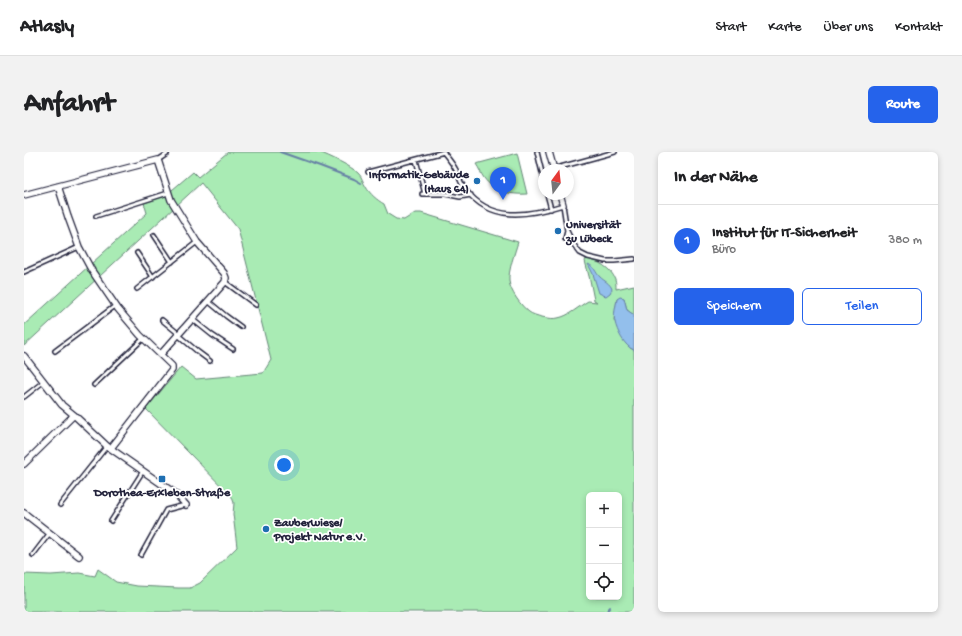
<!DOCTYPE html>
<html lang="de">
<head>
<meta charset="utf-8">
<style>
  :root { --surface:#fff; --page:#f2f2f2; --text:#202124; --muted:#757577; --line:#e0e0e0; --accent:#2563eb }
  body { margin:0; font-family:"Gochi Hand",sans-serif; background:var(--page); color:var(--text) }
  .controls { position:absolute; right:12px; bottom:12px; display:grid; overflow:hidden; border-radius:6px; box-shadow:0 2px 6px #0003 }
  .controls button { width:36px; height:36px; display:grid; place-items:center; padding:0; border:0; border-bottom:1px solid var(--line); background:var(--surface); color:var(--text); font:20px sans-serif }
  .compass { position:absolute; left:514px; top:12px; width:36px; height:36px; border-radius:50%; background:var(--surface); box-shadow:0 2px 6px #0003; rotate:15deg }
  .you { position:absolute; left:260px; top:313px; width:14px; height:14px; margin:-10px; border:3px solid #fff; border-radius:50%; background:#1a73e8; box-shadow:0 0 0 6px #1a73e833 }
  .badge { display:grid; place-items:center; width:26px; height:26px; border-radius:50%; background:var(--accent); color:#fff; font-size:13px; font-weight:700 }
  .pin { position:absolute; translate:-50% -33px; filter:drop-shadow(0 1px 2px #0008) }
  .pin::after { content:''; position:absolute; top:21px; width:14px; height:12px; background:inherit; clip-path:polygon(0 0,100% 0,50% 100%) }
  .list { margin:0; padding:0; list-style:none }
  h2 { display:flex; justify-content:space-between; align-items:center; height:52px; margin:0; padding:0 16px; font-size:17px }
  h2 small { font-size:13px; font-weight:400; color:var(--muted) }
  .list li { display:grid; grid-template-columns:26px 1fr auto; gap:12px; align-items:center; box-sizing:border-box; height:72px; padding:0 16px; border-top:1px solid var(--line) }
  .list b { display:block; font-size:15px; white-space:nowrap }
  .list p { margin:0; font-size:13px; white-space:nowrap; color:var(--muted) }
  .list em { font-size:13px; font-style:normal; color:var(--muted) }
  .actions { display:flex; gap:8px; padding:12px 16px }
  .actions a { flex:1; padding:9px 0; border:1px solid var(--accent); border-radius:6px; text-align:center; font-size:14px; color:var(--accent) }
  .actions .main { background:var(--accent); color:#fff }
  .icon { flex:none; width:22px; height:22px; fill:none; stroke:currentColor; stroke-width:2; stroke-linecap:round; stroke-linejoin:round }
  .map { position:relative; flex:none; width:610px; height:460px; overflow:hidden; border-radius:6px }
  header { display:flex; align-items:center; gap:24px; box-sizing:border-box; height:56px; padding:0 20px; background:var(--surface); border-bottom:1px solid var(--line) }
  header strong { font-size:19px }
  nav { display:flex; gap:22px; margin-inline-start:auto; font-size:14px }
  .intro { display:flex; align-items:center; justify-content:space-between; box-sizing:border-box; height:96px; padding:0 24px }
  h1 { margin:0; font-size:28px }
  .button { padding:10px 18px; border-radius:6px; background:var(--accent); color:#fff; font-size:14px; font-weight:700 }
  main { display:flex; gap:24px; padding:0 24px }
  aside { flex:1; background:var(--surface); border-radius:6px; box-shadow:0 2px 6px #0003 }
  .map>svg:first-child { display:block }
  .green { fill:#a9ebb4; stroke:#668678; fill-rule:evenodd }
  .water { fill:#93bfec; stroke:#6680a5 }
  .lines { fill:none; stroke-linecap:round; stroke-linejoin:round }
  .stream { stroke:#6680a5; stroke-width:2 }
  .lane-casing { stroke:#22223b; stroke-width:6 }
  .street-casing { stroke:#22223b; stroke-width:8 }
  .lane { stroke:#fff; stroke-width:3 }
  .street { stroke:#fff; stroke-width:5.5 }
  .poi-dot { fill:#1f6fb2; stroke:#fff; stroke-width:1.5 }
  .labels { text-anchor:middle; stroke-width:3.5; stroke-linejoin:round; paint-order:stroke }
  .poi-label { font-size:12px; font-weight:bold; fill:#22223b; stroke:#fff; text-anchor:start }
</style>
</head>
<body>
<header>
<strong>Atlasly</strong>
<nav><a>Start</a><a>Karte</a><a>Über uns</a><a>Kontakt</a></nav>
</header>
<div class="intro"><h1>Anfahrt</h1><a class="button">Route</a></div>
<main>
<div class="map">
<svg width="610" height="460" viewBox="0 0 610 460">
  <rect width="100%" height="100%" fill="#fff"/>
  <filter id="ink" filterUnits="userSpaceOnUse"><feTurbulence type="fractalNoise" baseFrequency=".025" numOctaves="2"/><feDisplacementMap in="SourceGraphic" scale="8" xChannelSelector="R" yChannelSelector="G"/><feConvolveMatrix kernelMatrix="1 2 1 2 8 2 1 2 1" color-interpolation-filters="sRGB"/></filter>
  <g filter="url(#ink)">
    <path class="green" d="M204 0H295C305 4 327 14 334 21 338 24 339 31 342 35 346 42 353 48 360 52L364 62 372 67 380 68 391 61H397L494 90C491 100 484 119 485 129 486 139 497 154 505 160 510 164 528 168 534 166 545 164 554 155 564 149L573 150 570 148 566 128 561 109 562 107C572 107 588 117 591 127 592 130 592 134 592 137L610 133V163L603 158 600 146 593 147 590 168 606 196 610 198V460H0V422L27 423 55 421 71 424 74 417 92 430 113 434 154 436H166L176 431 213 395 209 362 210 351 208 345 122 257 157 215 172 227 239 221 247 208 214 77 210 72 177 31 0 194V173L123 61 120 51 141 44 169 20 174 25ZM565 343H595V445H565Z
      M493 1 503 42C487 43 470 40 460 26 457 22 455 16 452 12Z"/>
    <path class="water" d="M564 112C571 115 571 120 576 125 580 129 586 131 588 137L586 141 582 144 579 143 575 141 569 122Z
      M596 145 600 146 603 158 610 163V198C600 194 593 179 591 170 589 163 592 154 593 147Z"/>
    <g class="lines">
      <path class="stream" d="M256 0 296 14 330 27 337 31
        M582 460 586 455"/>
      <defs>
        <path id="lane" d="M513 0 520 29
          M420 1C424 6 429 12 432 18 435 25 437 32 441 37 467 71 504 64 539 53L543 79 550 93 556 101 564 105 581 109H590L610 107
          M134 8 143 2
          M392 8 401 42
          M529 17 591 0
          M344 20 420 0
          M398 42H421L436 45 447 43
          M523 42 527 57
          M72 64 144 41
          M130 83 148 110
          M541 87 543 79
          M113 101 129 125
          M0 120 55 95
          M201 130 232 153
          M113 137 173 90
          M184 149 202 164 217 175
          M168 167 188 183 209 197
          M138 168 155 182
          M154 183 174 200 186 209
          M31 199 91 154
          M70 233 120 186
          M0 245 19 230
          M36 353 83 294
          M87 369 119 319
          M9 403 25 382
          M117 403 142 358 161 353"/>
        <path id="street" d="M525 0 530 18
          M34 34 44 65 55 95 68 119 94 157 116 183 148 214V218L87 296
          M536 42 539 53
          M0 43 134 8 147 48 173 90 200 121 202 126 201 130 137 202
          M0 204 38 253 50 263 83 294 152 342 162 353
          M0 312 50 263
          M0 361 55 404"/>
      </defs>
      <use href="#lane" class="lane-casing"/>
      <use href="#street" class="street-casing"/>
      <use href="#lane" class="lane"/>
      <use href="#street" class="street"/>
    </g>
  </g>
  <g class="poi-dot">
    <circle cx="453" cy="29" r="4"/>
    <circle cx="534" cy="79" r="4"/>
    <rect x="134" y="323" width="8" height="8" rx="2"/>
    <circle cx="242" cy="377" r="4"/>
  </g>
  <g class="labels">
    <g class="poi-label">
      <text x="445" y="26" text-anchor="end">Informatik-Gebäude<tspan x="445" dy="14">(Haus 64)</tspan></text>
      <text x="542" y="76">Universität<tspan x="542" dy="14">zu Lübeck</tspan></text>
      <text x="138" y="344" text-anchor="middle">Dorothea-Erxleben-Straße</text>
      <text x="250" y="374">Zauberwiese/<tspan x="250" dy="14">Projekt Natur e.V.</tspan></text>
    </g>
  </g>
</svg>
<div class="controls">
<button>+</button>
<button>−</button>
<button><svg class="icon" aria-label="locate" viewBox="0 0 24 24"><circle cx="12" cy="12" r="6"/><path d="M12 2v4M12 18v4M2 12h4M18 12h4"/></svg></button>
</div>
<svg class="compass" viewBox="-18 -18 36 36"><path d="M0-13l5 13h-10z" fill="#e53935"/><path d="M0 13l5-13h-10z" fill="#757577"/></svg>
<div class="you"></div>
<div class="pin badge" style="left:479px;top:48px">1</div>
</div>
<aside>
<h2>In der Nähe<small></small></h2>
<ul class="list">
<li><span class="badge">1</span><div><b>Institut für IT-Sicherheit</b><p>Büro</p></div><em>380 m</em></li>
</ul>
<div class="actions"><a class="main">Speichern</a><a>Teilen</a></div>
</aside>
</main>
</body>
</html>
